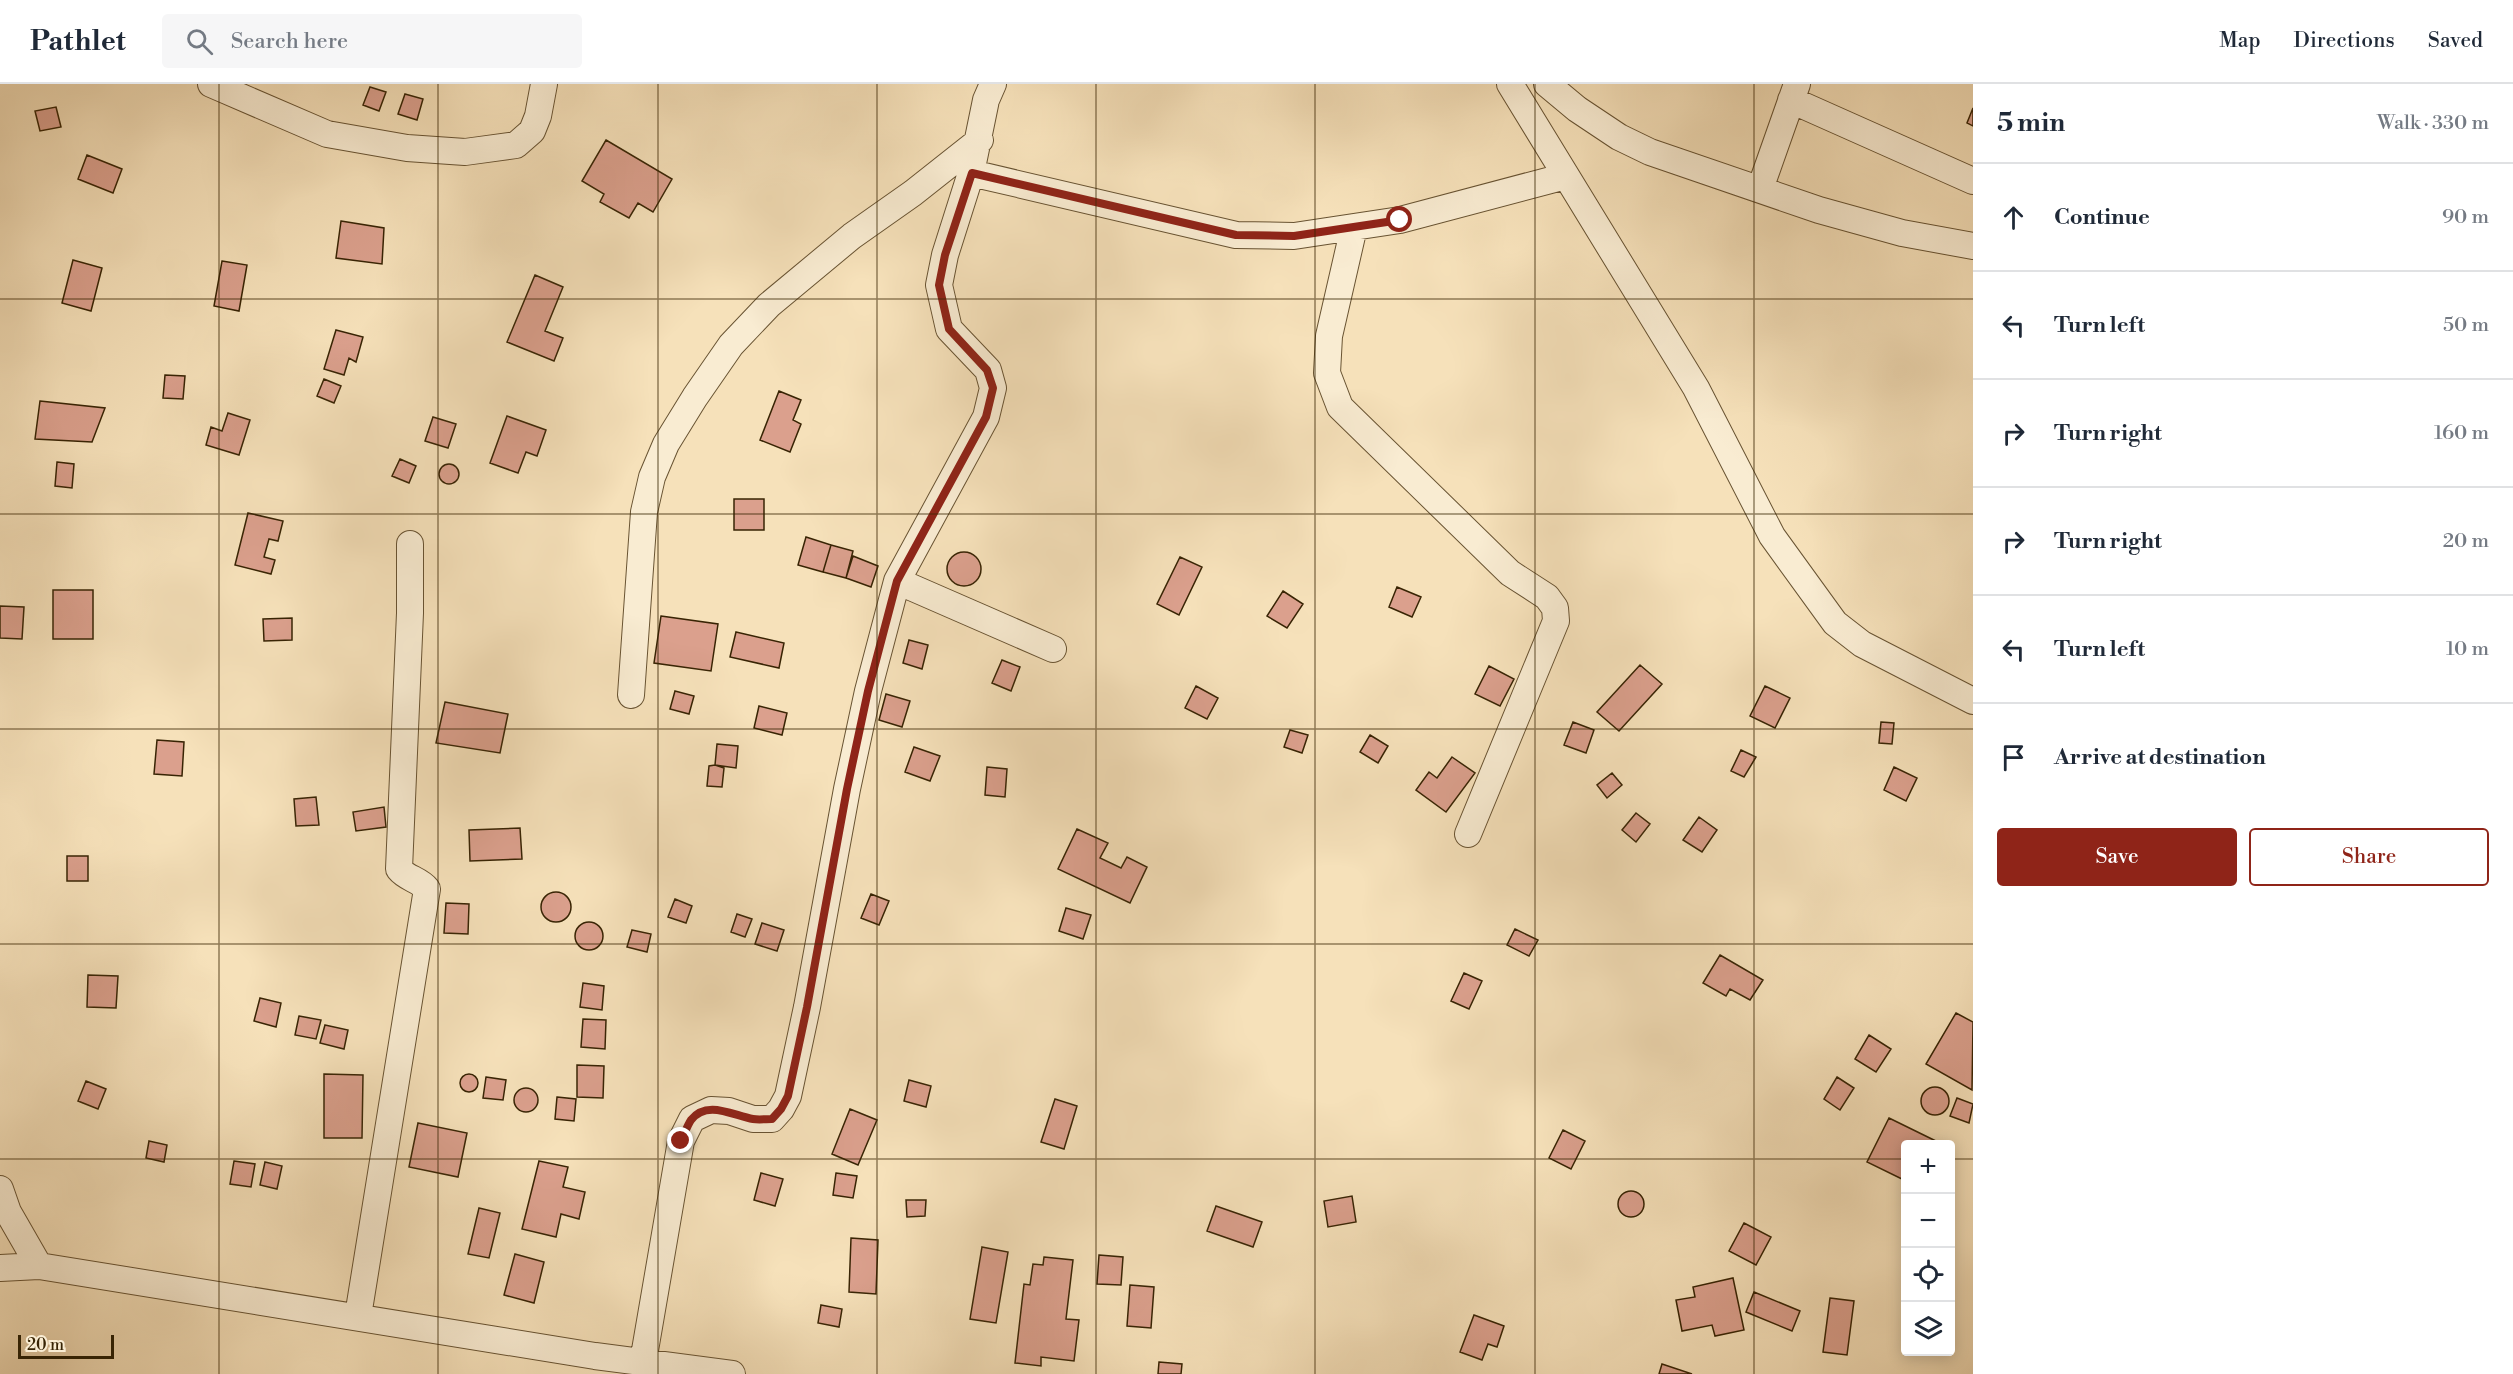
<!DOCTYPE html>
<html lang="en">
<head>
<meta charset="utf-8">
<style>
  :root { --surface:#fff; --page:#f6f6f7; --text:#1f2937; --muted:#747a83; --line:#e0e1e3; --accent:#8f2418 }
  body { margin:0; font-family:"Libre Bodoni",serif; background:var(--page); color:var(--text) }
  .controls { position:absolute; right:18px; bottom:18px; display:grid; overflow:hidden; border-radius:6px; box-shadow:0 3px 15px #0003 }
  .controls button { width:54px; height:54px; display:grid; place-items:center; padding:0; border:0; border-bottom:2px solid var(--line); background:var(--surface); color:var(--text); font:30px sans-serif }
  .scale { position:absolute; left:18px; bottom:15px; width:96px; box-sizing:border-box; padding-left:6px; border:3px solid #382404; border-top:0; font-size:16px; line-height:21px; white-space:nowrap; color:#382404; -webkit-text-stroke:4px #f9ecd2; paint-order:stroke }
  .stop { position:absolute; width:18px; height:18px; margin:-14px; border:4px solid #8f2418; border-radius:50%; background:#fff }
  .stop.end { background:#8f2418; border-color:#fff; box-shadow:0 2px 6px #0008 }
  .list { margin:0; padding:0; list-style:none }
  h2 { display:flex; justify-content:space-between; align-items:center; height:78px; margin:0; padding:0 24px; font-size:26px }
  h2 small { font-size:20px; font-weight:400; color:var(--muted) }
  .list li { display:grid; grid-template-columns:39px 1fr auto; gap:18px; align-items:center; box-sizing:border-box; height:108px; padding:0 24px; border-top:2px solid var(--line) }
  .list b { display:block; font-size:22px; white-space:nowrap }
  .list em { font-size:20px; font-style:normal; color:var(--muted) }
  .actions { display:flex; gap:12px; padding:18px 24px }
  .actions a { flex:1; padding:14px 0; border:2px solid var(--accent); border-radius:6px; text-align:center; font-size:21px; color:var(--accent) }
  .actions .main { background:var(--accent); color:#fff }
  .icon { flex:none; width:33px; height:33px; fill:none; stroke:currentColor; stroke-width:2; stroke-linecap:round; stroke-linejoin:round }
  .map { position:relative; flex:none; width:1973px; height:1290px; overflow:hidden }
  header { display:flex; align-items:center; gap:36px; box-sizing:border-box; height:84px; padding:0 30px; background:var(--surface); border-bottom:2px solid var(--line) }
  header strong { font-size:28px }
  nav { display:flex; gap:33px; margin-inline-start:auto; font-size:21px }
  .search { width:420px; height:54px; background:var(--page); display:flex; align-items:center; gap:15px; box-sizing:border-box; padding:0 21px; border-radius:6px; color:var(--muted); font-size:22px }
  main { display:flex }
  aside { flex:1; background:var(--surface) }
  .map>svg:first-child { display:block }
  .building { fill:#dba08d; stroke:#382404; stroke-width:1.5 }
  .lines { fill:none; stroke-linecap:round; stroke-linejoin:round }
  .street-casing { stroke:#685332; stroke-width:28 }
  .street { stroke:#f9ecd2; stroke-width:26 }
  .route { stroke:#8f2418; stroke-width:8 }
  .grid { fill:none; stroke:#382404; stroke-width:1.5; stroke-opacity:0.55 }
</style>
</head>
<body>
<header>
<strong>Pathlet</strong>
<div class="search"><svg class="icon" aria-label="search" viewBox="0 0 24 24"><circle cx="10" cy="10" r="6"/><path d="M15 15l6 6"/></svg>Search here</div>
<nav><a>Map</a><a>Directions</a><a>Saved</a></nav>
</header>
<main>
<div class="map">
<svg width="1973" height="1290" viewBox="0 0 1973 1290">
  <rect width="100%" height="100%" fill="#f6e1ba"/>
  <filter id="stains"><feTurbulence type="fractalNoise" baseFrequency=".00333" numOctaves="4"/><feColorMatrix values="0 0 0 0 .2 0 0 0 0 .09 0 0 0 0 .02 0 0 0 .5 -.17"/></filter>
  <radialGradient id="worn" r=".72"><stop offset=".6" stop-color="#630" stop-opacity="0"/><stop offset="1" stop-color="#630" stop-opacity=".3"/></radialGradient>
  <path class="building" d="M370 3 386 8 379 27 363 21Z
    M405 10 423 15 417 36 398 30Z
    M56 23 61 43 40 47 35 27Z
    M1973 24V42L1967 39Z
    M606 56 672 95 653 128 638 119 629 134 600 118 604 110 582 97Z
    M87 71 122 85 113 109 78 95Z
    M341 137 384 144 382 180 336 174Z
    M73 176 102 184 91 227 62 219Z
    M222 177 247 181 239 227 214 222Z
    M535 191 563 203 545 247 563 254 554 277 507 258Z
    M336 246 363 253 356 278 349 274 344 291 324 285Z
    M165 291 185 292 183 315 163 314Z
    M324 295 341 302 334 319 317 312Z
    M779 307 801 316 793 336 801 340 790 368 760 356Z
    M40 317 105 324 92 358 35 355Z
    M228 329 250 336 239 371 206 361 211 343 222 347Z
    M507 332 546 346 537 372 526 368 518 389 490 379Z
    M433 333 456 340 448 364 425 357Z
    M400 375 416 382 409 399 392 392Z
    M57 378 74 380 72 404 55 402Z
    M439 390a10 10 0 1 1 20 0a10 10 0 1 1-20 0Z
    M734 415H764V446H734Z
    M248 429 283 437 278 457 269 455 264 473 275 476 271 490 235 481Z
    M806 453 831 461 823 488 798 481Z
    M831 461 853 467 846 494 823 488Z
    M947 485a17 17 0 1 1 34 0a17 17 0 1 1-34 0Z
    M853 472 878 482 871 503 846 494Z
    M1180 473 1202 483 1179 531 1157 520Z
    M1397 503 1421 513 1412 533 1389 523Z
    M53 506H93V555H53Z
    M1283 507 1303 520 1287 544 1267 532Z
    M0 522 24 523 22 555 0 554Z
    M661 532 718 540 711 587 654 579Z
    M292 534V556L264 557 263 535Z
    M736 548 784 559 779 584 730 573Z
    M909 556 928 561 922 585 903 579Z
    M1002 576 1020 583 1011 607 992 599Z
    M1640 581 1662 600 1619 647 1597 628Z
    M1489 582 1514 595 1500 622 1475 610Z
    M1196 602 1218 614 1207 635 1185 624Z
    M1765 602 1790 614 1775 644 1750 632Z
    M675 607 694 612 689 630 670 625Z
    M886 610 910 617 902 643 879 636Z
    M445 618 508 630 500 669 436 659Z
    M759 622 787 629 782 651 754 644Z
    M1573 638 1594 646 1586 669 1564 661Z
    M1881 638 1894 639 1892 660 1879 659Z
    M1290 646 1308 651 1302 669 1284 663Z
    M1370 651 1388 662 1378 679 1360 668Z
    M157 656 184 658 182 692 154 690Z
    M717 660 738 662 736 684 715 681Z
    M914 663 940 672 930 697 905 688Z
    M1741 666 1756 673 1744 693 1731 687Z
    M1452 673 1475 689 1446 728 1416 706 1429 688 1437 694Z
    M715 681 724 684 722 703 707 702 709 682Z
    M987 683 1007 685 1005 713 985 711Z
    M1894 683 1917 694 1906 717 1884 706Z
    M1612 689 1622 701 1607 714 1597 701Z
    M316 713 319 741 296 742 294 715Z
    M384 723 386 743 356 747 353 728Z
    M1636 729 1650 740 1636 758 1622 746Z
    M1699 733 1717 746 1702 768 1683 756Z
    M520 744 522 775 470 777 469 746Z
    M1077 745 1108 759 1100 774 1121 784 1127 773 1147 783 1130 819 1058 785Z
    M67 772H88V797H67Z
    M541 823a15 15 0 1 1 30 0a15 15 0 1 1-30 0Z
    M871 810 889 817 879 841 861 834Z
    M675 815 692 822 686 839 668 833Z
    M446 819 469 820 468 850 444 849Z
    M1066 824 1091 831 1083 855 1059 847Z
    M737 830 752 835 745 853 731 848Z
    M575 852a14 14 0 1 1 28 0a14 14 0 1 1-28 0Z
    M762 839 784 846 777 867 755 860Z
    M1515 845 1538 856 1529 872 1507 861Z
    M632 846 651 850 647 868 627 863Z
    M1720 871 1763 896 1750 916 1730 905 1726 912 1703 899Z
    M1464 889 1482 897 1469 925 1451 917Z
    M88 891 118 892 116 924 87 923Z
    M583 899 604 902 602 926 580 923Z
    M260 914 281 919 276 943 254 937Z
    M1956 929 1973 938 1972 1006 1926 980Z
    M299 932 321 936 316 955 295 951Z
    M583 935 606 936 605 965 581 963Z
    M325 941 348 946 344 965 320 959Z
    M1869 951 1891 965 1876 988 1855 975Z
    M577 981 604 982 603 1014 577 1013Z
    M324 990 363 991 362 1054H324Z
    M460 999a9 9 0 1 1 18 0a9 9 0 1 1-18 0Z
    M486 993 506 996 503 1016 483 1014Z
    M1837 993 1854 1004 1840 1026 1824 1015Z
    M909 996 931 1002 926 1023 904 1017Z
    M86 997 106 1005 98 1025 78 1017Z
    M1921 1017a14 14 0 1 1 28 0a14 14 0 1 1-28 0Z
    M514 1016a12 12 0 1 1 24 0a12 12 0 1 1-24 0Z
    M557 1013 576 1015 574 1037 555 1035Z
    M1957 1014 1973 1020 1969 1039 1950 1032Z
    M1055 1015 1077 1022 1064 1065 1041 1058Z
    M850 1025 877 1036 858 1081 832 1070Z
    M1889 1034 1942 1060H1906V1097L1867 1078Z
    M418 1039 467 1049 458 1093 409 1083Z
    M1563 1046 1585 1057 1571 1085 1549 1074Z
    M149 1057 167 1061 164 1078 146 1074Z
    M234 1077 255 1080 251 1103 230 1100Z
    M539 1077 568 1083 563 1103 585 1108 579 1135 561 1130 556 1153 522 1145Z
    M265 1078 282 1082 277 1105 260 1101Z
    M761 1089 783 1095 775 1122 754 1116Z
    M836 1089 857 1092 853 1114 833 1111Z
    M1618 1120a13 13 0 1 1 26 0a13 13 0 1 1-26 0Z
    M1352 1112 1356 1138 1328 1143 1324 1117Z
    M906 1116H926L925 1132 907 1133Z
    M1216 1122 1262 1138 1253 1163 1207 1147Z
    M479 1124 500 1129 489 1174 468 1170Z
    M1744 1139 1771 1153 1756 1181 1729 1167Z
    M851 1154 878 1156 876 1210 849 1208Z
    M982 1163 1008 1168 996 1239 970 1235Z
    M515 1170 544 1178 534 1219 504 1211Z
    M1099 1171 1123 1173 1121 1201 1097 1200Z
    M1044 1173 1073 1176 1066 1235 1079 1236 1074 1277 1041 1273V1282L1015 1279 1024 1200 1030 1201 1033 1180 1043 1181Z
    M1733 1194 1744 1246 1715 1252 1712 1241 1682 1247 1676 1216 1695 1213 1693 1203Z
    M1130 1201 1154 1203 1151 1244 1127 1242Z
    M1754 1208 1800 1227 1792 1247 1746 1228Z
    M1830 1214 1854 1217 1847 1271 1823 1268Z
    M821 1221 842 1225 839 1243 818 1239Z
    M1474 1231 1504 1242 1497 1263 1488 1260 1482 1276 1460 1268Z
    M1159 1278 1182 1280 1181 1290H1158Z
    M1662 1280 1692 1290H1659Z"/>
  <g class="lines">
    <defs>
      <path id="street" d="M211 0 327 50 407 64 465 68 516 61 532 47 538 32 544 0
        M1510 0 1696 304 1772 452 1835 539 1862 560 1973 617
        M1547 0 1577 25 1619 53 1650 68 1819 126 1902 149 1973 162
        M1791 16 1973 97
        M971 89 1236 151 1294 152 1400 136 1566 92
        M1760 105 1797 0
        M1354 143 1329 252 1327 289 1340 323 1510 489 1547 513 1555 524 1556 537 1468 750
        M897 497 1053 565
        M631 611 644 428 652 393 666 360 695 313 731 261 769 221 852 152 913 109 980 56
        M0 1105 8 1128 39 1182
        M0 1184 39 1182 595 1272 732 1290
        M358 1232 427 805C419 795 407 795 399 785L410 529V460
        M643 1278 681 1057 692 1035 711 1026 729 1027 753 1035H772L781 1025 788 1012 807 923 847 705 868 607 897 497 986 333 993 304 988 286 949 245 939 201 945 171 971 89 986 16 993 0"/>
    </defs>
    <use href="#street" class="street-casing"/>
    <use href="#street" class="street"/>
  </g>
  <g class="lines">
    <path class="route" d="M681 1057C684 1051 687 1042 691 1036 707 1015 734 1032 753 1035 759 1036 766 1035 772 1035L781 1025 788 1012 807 923 847 705 868 607 897 497 986 333 993 304 987 286 949 245 939 201 945 171 972 89 1236 151 1294 152 1400 136"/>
  </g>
  <path class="grid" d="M219 0V1290M438 0V1290M658 0V1290M877 0V1290M1096 0V1290M1315 0V1290M1535 0V1290M1754 0V1290M0 215H1973M0 430H1973M0 645H1973M0 860H1973M0 1075H1906M1950 1075H1973"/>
  <rect width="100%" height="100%" filter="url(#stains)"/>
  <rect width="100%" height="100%" fill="url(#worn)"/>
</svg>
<div class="controls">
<button>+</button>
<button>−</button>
<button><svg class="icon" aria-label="locate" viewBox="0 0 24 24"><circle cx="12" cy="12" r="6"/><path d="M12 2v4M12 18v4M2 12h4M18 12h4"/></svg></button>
<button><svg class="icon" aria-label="layers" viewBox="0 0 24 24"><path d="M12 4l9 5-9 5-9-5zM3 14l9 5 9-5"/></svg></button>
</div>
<div class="scale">20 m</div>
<div class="stop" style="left:1400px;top:136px"></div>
<div class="stop end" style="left:681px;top:1057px"></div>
</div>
<aside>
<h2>5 min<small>Walk · 330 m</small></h2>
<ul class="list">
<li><svg class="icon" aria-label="ahead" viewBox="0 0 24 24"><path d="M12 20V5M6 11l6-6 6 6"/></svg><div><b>Continue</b></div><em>90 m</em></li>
<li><svg class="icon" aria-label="left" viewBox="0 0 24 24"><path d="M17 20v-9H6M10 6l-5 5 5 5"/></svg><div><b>Turn left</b></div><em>50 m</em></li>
<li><svg class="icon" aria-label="right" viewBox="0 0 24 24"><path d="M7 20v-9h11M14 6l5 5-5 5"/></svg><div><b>Turn right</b></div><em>160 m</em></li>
<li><svg class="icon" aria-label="right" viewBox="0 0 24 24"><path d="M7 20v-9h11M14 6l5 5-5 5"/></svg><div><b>Turn right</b></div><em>20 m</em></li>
<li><svg class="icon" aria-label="left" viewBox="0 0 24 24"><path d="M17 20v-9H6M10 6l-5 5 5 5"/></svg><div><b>Turn left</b></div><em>10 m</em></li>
<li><svg class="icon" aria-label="arrive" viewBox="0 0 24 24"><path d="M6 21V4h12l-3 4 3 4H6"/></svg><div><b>Arrive at destination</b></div></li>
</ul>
<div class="actions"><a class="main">Save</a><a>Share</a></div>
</aside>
</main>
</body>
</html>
